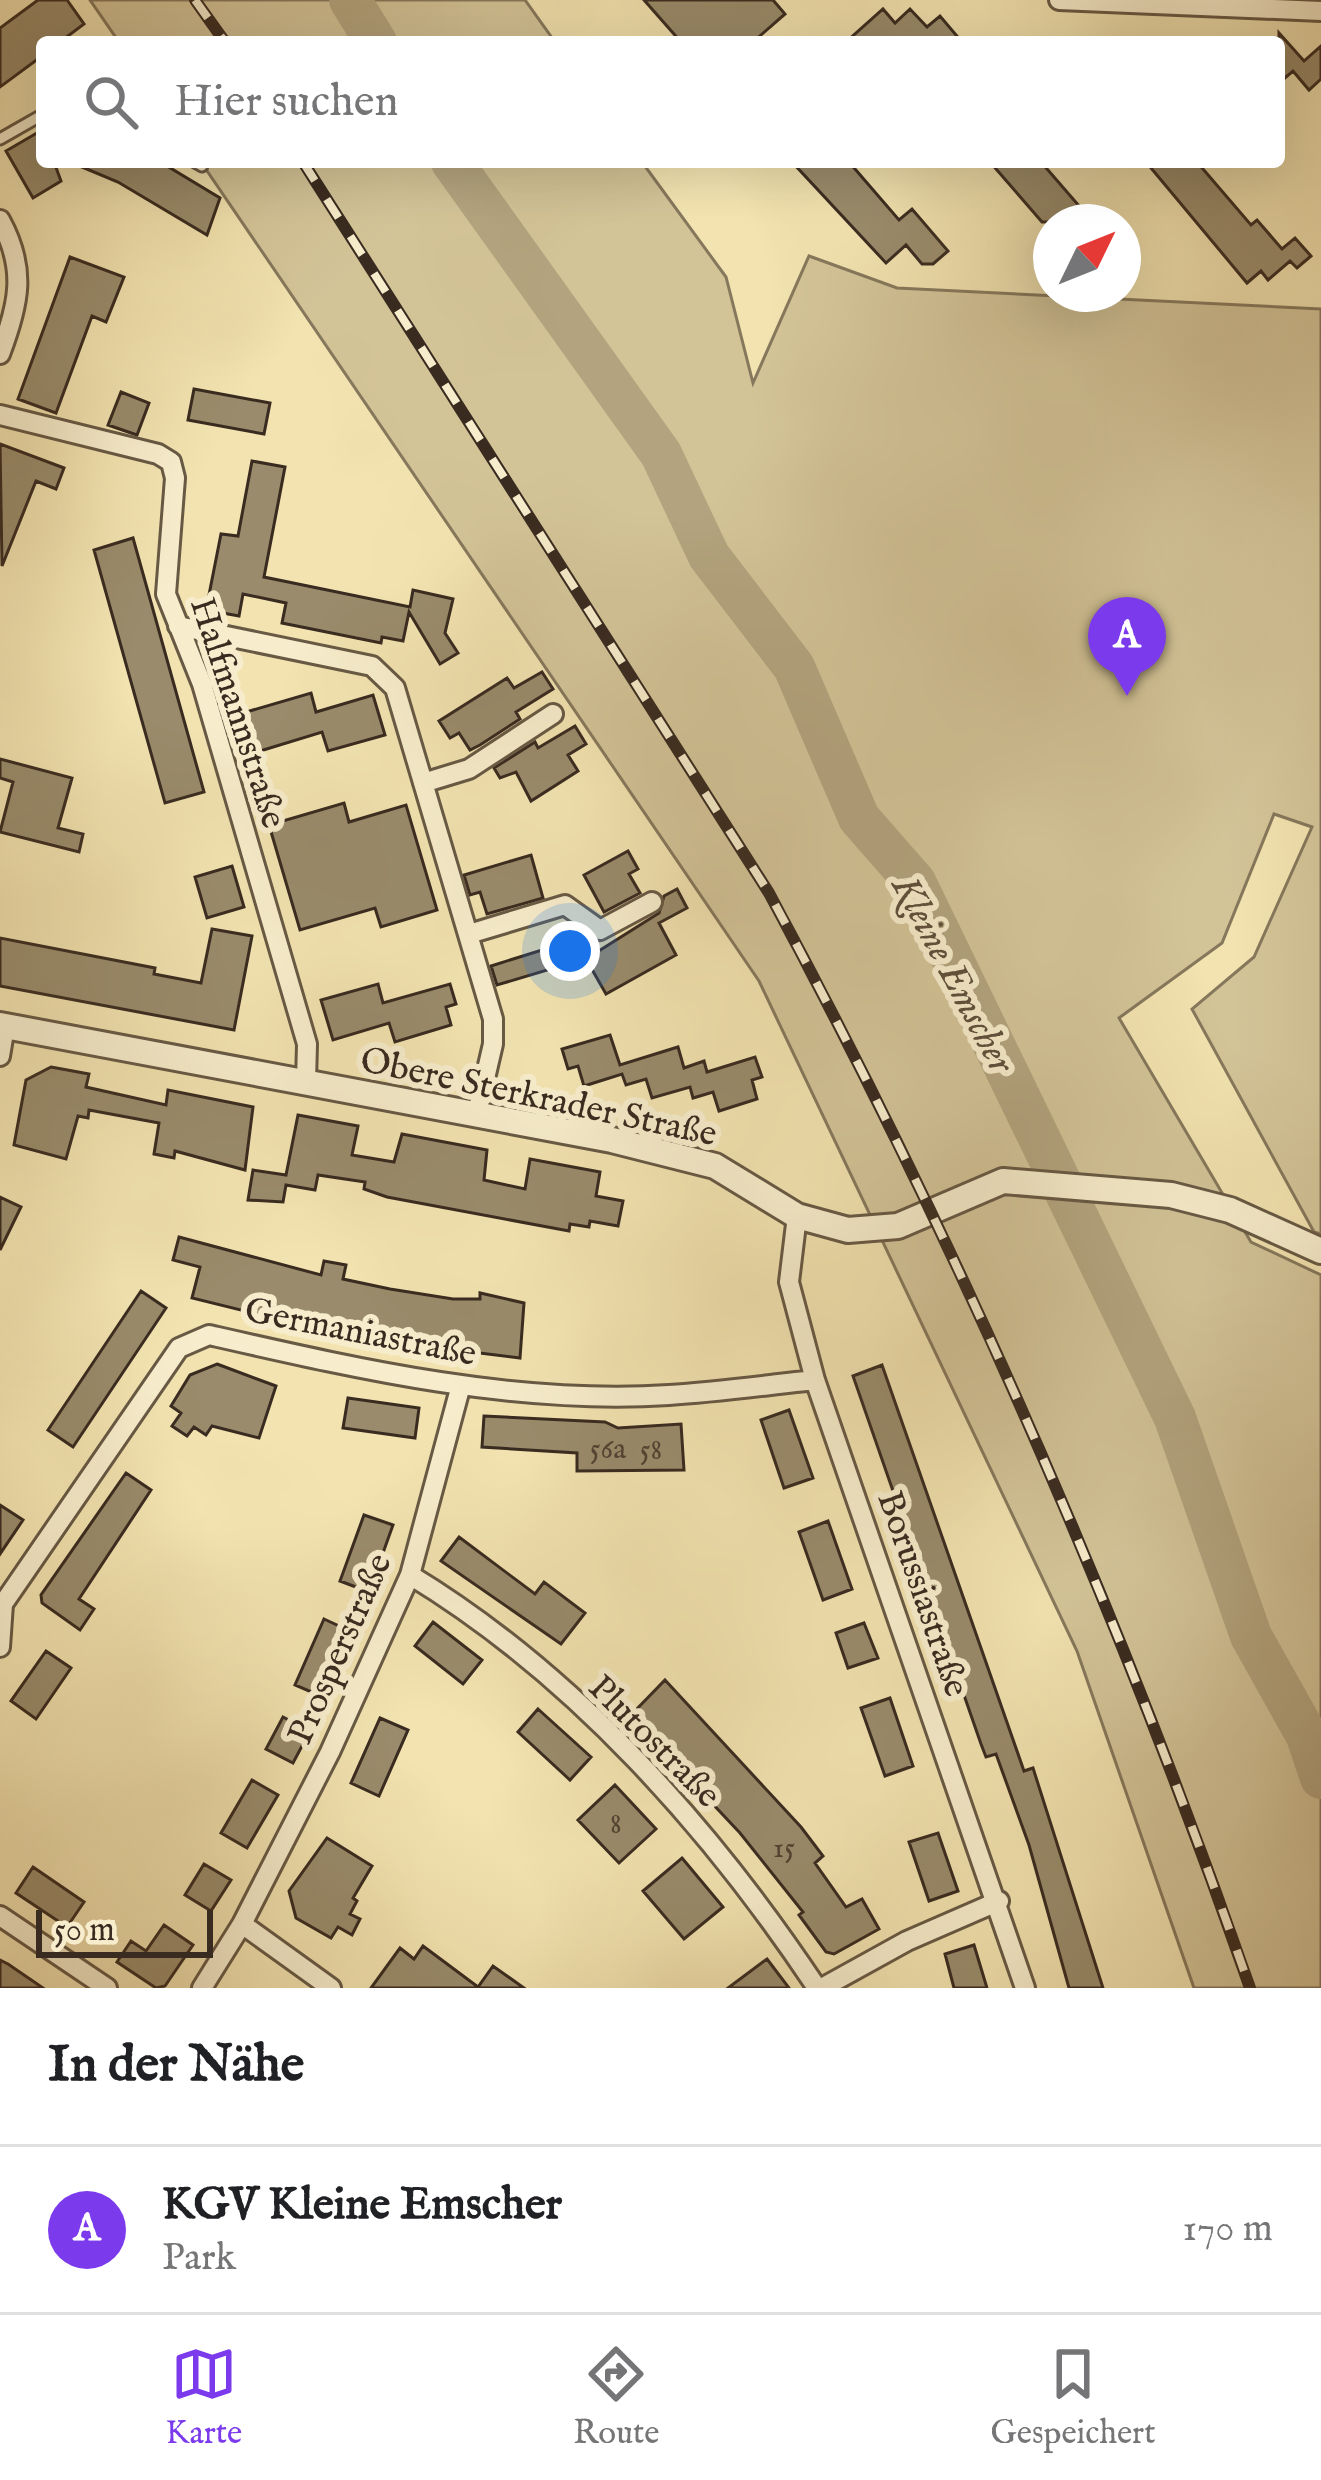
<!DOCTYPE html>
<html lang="de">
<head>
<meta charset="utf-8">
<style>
  :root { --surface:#fff; --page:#f6f6f6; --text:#202124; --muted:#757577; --line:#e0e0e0; --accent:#7c3aed }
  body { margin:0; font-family:"IM FELL English",serif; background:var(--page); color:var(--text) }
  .compass { position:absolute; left:1033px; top:204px; width:108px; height:108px; border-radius:50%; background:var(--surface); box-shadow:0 12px 48px #0002; rotate:47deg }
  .scale { position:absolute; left:36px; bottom:30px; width:177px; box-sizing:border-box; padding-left:12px; border:6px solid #392b20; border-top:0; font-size:33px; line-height:42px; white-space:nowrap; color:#392b20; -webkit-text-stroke:9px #f7edcc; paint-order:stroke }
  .you { position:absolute; left:570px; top:951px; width:42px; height:42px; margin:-30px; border:9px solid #fff; border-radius:50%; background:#1a73e8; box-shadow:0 0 0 18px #1a73e833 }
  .badge { display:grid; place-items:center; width:78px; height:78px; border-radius:50%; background:var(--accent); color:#fff; font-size:39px; font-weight:700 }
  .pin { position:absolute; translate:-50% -99px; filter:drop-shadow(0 3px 6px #0008) }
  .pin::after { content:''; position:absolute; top:63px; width:42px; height:36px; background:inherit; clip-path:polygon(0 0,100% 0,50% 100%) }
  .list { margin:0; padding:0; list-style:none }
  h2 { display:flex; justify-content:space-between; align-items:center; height:156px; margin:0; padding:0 48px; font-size:51px }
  h2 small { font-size:39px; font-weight:400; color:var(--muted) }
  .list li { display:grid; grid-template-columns:78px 1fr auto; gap:36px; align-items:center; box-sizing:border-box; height:168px; padding:0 48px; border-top:3px solid var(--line) }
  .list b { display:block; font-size:45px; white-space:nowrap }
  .list p { margin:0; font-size:39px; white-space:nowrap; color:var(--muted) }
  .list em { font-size:39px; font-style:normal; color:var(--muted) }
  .icon { flex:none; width:66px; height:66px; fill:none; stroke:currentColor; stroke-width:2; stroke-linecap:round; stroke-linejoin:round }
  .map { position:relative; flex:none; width:1321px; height:1988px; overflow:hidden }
  .search { position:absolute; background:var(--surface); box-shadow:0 12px 48px #0002; left:36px; right:36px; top:36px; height:132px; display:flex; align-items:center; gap:30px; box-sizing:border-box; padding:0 42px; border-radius:12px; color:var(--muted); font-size:45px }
  .sheet { height:324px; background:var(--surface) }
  nav { display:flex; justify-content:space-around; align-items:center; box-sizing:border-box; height:168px; border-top:3px solid var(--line); background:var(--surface); font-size:33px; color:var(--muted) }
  nav a { display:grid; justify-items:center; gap:6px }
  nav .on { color:var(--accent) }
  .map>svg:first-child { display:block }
  .green { fill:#d3c498; stroke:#86785c; stroke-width:3 }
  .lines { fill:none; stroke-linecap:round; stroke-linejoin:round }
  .river { stroke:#b3a47f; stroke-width:42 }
  .building { fill:#998b6b; stroke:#392b20; stroke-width:3 }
  .service-casing { stroke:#675944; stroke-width:15 }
  .minor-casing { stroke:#675944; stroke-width:24 }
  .tertiary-casing { stroke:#675944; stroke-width:30 }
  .service { stroke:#f7edcc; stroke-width:9 }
  .minor { stroke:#f7edcc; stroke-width:18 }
  .tertiary { stroke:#f7edcc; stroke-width:24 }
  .rail-casing { stroke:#392b20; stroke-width:12 }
  .rail { stroke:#f7edcc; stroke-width:8; stroke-dasharray:22; stroke-linecap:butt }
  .labels { text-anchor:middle; stroke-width:12; stroke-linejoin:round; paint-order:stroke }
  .number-label { font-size:30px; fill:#514333 }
  .street-label { font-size:36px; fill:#392b20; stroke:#f7edcc }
  .water-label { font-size:39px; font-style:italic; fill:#5e4f3c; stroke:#f7edcc }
</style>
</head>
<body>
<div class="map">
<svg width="1321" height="1988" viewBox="0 0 1321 1988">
  <rect width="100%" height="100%" fill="#f2e3b0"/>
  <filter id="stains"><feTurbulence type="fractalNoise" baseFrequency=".00167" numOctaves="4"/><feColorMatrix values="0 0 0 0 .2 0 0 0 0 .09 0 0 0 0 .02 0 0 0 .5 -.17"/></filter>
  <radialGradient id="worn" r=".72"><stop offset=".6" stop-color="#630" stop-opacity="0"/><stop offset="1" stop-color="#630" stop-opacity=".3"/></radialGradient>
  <path class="green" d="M90 0H525L555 42H119Z
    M201 162H642L726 277 753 383 809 256 897 288 1321 309V1234L1314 1232 1192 1009 1254 957 1312 827 1274 814 1222 943 1119 1018 1251 1242 1321 1275V1988H1194L1077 1651 759 981Z"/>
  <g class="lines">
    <path class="river" d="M350 0 376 42
      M452 162 661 454 709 556 794 667 859 818 915 882 1175 1418 1251 1636 1307 1736 1321 1778"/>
  </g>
  <path class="building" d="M38 0H67L84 24 60 42H42V56L0 87V28Z
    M644 0H773L785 14 753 42H681Z
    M883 9 895 23 910 9 927 27 940 16 962 42H846Z
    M1279 33 1304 61 1321 46V79L1309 90 1293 71 1279 83Z
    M42 130V162H54L61 181 33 198 6 151Z
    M70 162 167 166 220 198 207 235 118 182Z
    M792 162H849L899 220 912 209 948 251 933 264H922L906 245 886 263Z
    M990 162H1041L1093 222H1042Z
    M1146 162H1197L1251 225 1257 220 1282 249 1295 238 1311 256 1297 268 1290 261 1268 280 1261 271 1247 283Z
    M70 257 124 277 106 322 92 316 56 413 18 399Z
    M194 389 270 403 264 434 188 420Z
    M121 392 149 403 137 435 108 425Z
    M0 444 64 468 56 489 36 481 2 566Z
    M252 461 285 467 264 577 410 607 413 590 453 599 445 633 458 653 440 664 409 612 403 641 382 637 381 643 282 623 286 603 243 594 239 616 206 610 221 534 238 536Z
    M133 538 204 792 165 803 94 550Z
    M542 672 553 689 516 712 520 719 480 745 470 750 459 733 450 738 439 721 507 678 514 688Z
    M311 693 316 712 373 695 385 735 328 751 322 732 247 755 236 715Z
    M575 726 586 744 568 755 578 771 531 801 516 772 500 778 494 768 535 742 538 748Z
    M0 759 72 778 58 828 83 834 79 852 0 832 13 782 0 778Z
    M344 803 349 822 406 805 437 910 381 927 375 908 300 930 269 825Z
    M628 851 638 869 629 874 640 893 604 912 584 875Z
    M531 855 543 898 487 914 480 892 470 895 464 875Z
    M232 866 244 907 207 918 195 877Z
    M677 889 687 908 659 923 676 955 606 994 586 959 659 913 664 896Z
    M212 929 252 936 234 1030 0 986V938L155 968 154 974 201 983Z
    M577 939 584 959 497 985 491 966Z
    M378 984 383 1003 450 984 456 1004 446 1007 451 1025 395 1042 389 1023 333 1040 321 1000Z
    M610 1035 620 1065 678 1047 684 1068 704 1061 707 1072 755 1057 762 1077 752 1080 757 1099 719 1111 713 1092 693 1098 690 1087 652 1098 646 1079 626 1085 622 1074 584 1086 578 1066 568 1069 562 1049Z
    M51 1067 89 1074 86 1087 166 1105 168 1090 253 1107 245 1170 175 1151 174 1158 154 1154 159 1123 89 1110 88 1118 78 1116 66 1159 14 1145 26 1080Z
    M298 1115 358 1126 352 1155 394 1162 402 1134 487 1150 484 1180 525 1189 530 1159 600 1172 596 1196 623 1201 618 1226 590 1221 589 1227 570 1224 569 1231 387 1197 364 1189 365 1182 318 1175 315 1190 286 1185 283 1202 248 1200 253 1170 286 1175Z
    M0 1197 21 1207 0 1250Z
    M179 1237 321 1275 324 1261 346 1265 343 1279 390 1289 453 1299H480V1293L524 1303 520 1358 350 1337 192 1298 200 1267 173 1260Z
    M141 1291 166 1308 73 1447 48 1430Z
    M217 1364 276 1386 259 1438 212 1426 206 1435 194 1427 187 1436 172 1426 181 1413 171 1406 190 1375Z
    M882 1365 1024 1771 1033 1768 1103 1988H1069L1029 1845 996 1754 986 1757 981 1744 853 1376Z
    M348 1398 419 1408 415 1438 343 1428Z
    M789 1410 813 1478 784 1488 761 1420Z
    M484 1416 605 1422 618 1428 681 1424 684 1470 577 1471V1453L482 1447Z
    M126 1473 151 1490 79 1599 94 1609 80 1630 42 1603 41 1595Z
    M0 1505 23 1520 0 1554Z
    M364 1515 393 1525 369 1592 340 1581Z
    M828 1521 852 1589 823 1600 799 1532Z
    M459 1537 535 1594 544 1582 585 1613 561 1644 441 1561Z
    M324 1619 352 1632 323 1697 295 1685Z
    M433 1622 482 1660 463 1684 415 1646Z
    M864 1623 878 1658 848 1668 836 1633Z
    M46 1651 71 1668 36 1719 11 1701Z
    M665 1680 801 1827 823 1856 815 1863 846 1907 862 1899 879 1929 834 1954 826 1952 799 1915 803 1912 740 1833 630 1716Z
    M890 1698 913 1766 885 1776 861 1708Z
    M538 1709 591 1757 570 1780 518 1732Z
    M283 1717 310 1731 293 1763 266 1749Z
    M380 1718 408 1730 379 1796 351 1783Z
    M252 1780 278 1795 247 1848 221 1833Z
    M615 1785 656 1829 619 1863 578 1820Z
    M938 1833 958 1891 929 1901 909 1842Z
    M327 1838 372 1866 353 1898 357 1901 350 1914 360 1919 352 1935 338 1927 331 1938 296 1918 289 1891Z
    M682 1858 723 1907 684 1939 643 1891Z
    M204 1864 231 1880 211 1911 185 1895Z
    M33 1867 84 1902 67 1927 16 1893Z
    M164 1925 193 1945 165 1986 156 1988 117 1962 131 1941 146 1951Z
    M974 1945 987 1988H954L945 1954Z
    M423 1946 478 1987 493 1966 524 1988H371L400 1948 414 1959Z
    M767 1959 789 1988H728Z
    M0 1960 8 1964 43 1988H0Z"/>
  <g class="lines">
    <defs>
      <path id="service" d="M0 139 42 115
        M195 162 202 166"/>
      <path id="minor" d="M1059 0 1321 11
        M0 220C27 269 19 304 0 354
        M0 415 158 454 171 462 175 478 166 594 202 684 307 1044 306 1082
        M178 626 372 666 395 688 493 1019V1044L477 1113
        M423 783 469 769 553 714
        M469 934 565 905 600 930 652 902
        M0 1056 5 1026
        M797 1216 789 1282 815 1380 1025 1988
        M410 1575C575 1675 712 1830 817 1988
        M0 1647 3 1604 179 1348 209 1335C359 1369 514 1405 669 1395 718 1392 767 1385 815 1380
        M0 1916 107 1988
        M242 1924 331 1988
        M202 1988 242 1924 330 1752 410 1575 461 1385
        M822 1988 907 1941 999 1901"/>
      <path id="tertiary" d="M0 1025 612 1140 715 1166 797 1216 848 1230 898 1226 1003 1181 1171 1195 1230 1210 1321 1251"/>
    </defs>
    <use href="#service" class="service-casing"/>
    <use href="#minor" class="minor-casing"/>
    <use href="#tertiary" class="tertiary-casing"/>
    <use href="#service" class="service"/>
    <use href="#minor" class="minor"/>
    <use href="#tertiary" class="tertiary"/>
    <defs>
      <path id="rail" d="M195 0 225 42
        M303 162 769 893C958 1244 1119 1612 1250 1988"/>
    </defs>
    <use href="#rail" class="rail-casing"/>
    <use href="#rail" class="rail"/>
  </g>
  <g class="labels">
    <g class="number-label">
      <text x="608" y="1458">56a</text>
      <text x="651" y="1459">58</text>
      <text x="616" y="1833">8</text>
      <text x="784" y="1857">15</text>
    </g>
    <g class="street-label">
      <text transform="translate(240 712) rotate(72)" y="13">Halfmannstraße</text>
      <text transform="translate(539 1095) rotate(12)" y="13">Obere Sterkrader Straße</text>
      <text transform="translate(361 1330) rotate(11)" y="13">Germaniastraße</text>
      <text transform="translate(925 1593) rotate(71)" y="13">Borussiastraße</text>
      <text transform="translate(338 1648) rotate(-66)" y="13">Prosperstraße</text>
      <text transform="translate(656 1740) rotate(45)" y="13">Plutostraße</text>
    </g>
    <g class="water-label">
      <text transform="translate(955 973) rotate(62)" y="14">Kleine Emscher</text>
    </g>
  </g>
  <rect width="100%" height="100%" filter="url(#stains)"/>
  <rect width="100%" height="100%" fill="url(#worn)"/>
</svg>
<svg class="compass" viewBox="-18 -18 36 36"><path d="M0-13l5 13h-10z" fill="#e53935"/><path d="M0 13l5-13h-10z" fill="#757577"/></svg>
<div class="scale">50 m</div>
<div class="you"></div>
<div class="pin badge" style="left:1127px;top:696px">A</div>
<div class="search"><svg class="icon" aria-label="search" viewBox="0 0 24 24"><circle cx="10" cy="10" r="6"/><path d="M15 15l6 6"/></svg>Hier suchen</div>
</div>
<section class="sheet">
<h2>In der Nähe<small></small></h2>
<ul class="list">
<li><span class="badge">A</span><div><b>KGV Kleine Emscher</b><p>Park</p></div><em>170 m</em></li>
</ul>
</section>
<nav>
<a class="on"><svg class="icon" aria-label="map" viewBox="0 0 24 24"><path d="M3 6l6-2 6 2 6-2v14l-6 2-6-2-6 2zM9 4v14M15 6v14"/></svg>Karte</a>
<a><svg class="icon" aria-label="directions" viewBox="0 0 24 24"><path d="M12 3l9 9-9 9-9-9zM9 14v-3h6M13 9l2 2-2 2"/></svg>Route</a>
<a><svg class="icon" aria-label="saved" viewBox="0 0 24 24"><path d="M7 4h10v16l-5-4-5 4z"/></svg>Gespeichert</a>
</nav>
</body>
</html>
